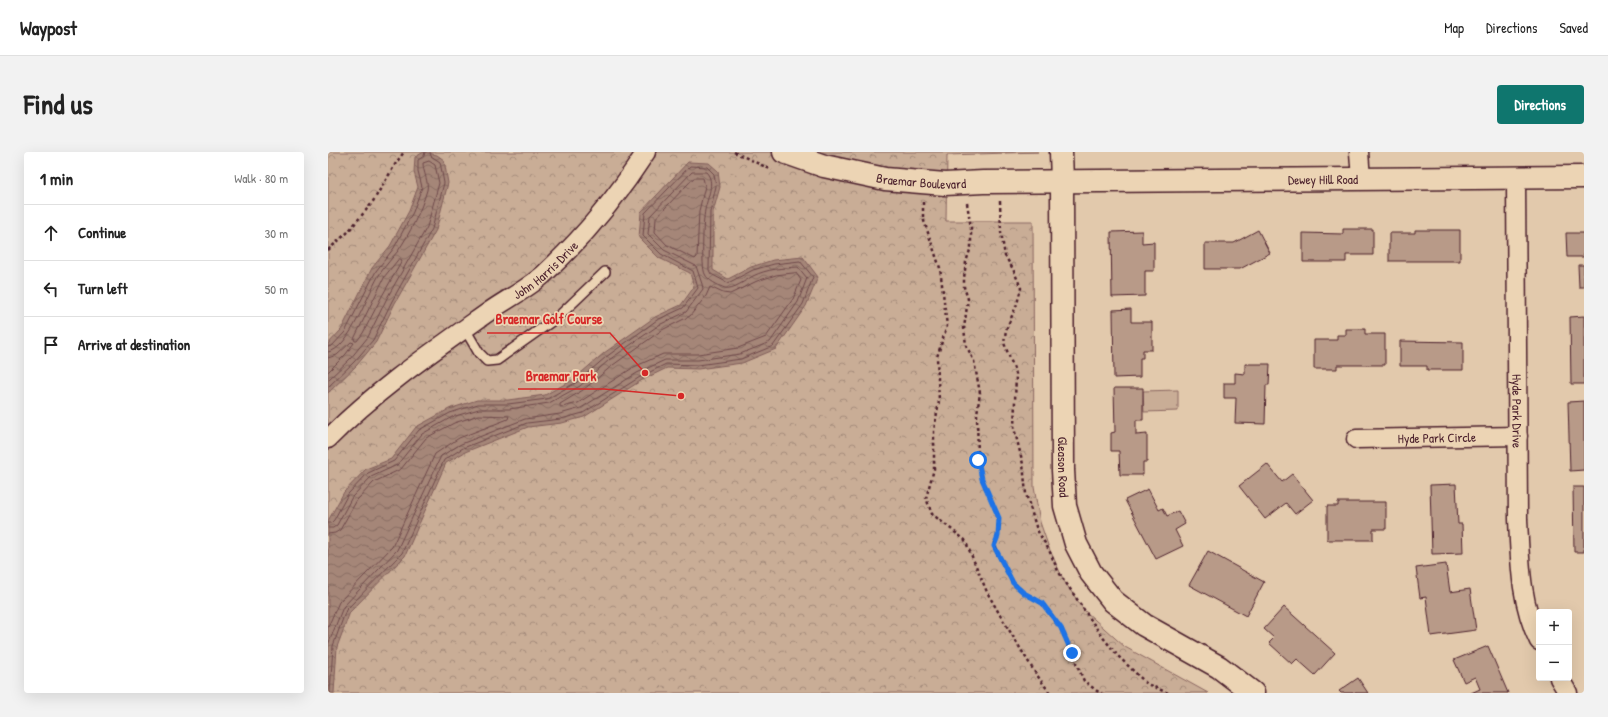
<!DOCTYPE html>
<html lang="en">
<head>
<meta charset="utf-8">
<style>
  :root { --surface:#fff; --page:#f2f2f2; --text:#222; --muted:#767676; --line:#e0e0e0; --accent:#0f766e }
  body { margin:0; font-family:"Patrick Hand",sans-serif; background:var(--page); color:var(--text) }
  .controls { position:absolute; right:12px; bottom:12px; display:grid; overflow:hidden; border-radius:4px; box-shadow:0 4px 16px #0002 }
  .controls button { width:36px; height:36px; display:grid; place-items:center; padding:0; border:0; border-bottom:1px solid var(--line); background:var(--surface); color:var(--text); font:20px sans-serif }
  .stop { position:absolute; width:12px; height:12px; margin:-9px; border:3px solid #1a73e8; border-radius:50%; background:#fff }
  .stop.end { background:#1a73e8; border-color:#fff; box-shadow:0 1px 4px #0008 }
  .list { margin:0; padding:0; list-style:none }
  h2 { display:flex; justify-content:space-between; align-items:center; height:52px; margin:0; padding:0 16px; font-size:17px }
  h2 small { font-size:13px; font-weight:400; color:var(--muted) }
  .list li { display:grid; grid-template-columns:26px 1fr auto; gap:12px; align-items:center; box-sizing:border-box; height:56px; padding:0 16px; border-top:1px solid var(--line) }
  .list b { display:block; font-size:15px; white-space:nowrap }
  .list em { font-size:13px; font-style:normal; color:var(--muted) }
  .icon { flex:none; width:22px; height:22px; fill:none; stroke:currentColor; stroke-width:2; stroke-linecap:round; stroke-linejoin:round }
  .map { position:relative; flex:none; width:1256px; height:541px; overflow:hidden; border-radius:4px }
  header { display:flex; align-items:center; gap:24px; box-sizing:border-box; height:56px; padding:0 20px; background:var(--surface); border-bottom:1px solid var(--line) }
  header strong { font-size:19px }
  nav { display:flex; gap:22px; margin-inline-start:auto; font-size:14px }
  .intro { display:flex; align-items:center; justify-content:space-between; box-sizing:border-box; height:96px; padding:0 24px }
  h1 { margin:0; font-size:28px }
  .button { padding:10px 18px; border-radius:4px; background:var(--accent); color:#fff; font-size:14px; font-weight:700 }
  main { display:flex; gap:24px; padding:0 24px }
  aside { flex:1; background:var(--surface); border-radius:4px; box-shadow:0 4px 16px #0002 }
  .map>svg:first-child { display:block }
  .grass { fill:#c9ad96; stroke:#8a6660 }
  .forest { fill:url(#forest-crowns); stroke:#8a6660 }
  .water { fill:url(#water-waves); stroke:#815d59 }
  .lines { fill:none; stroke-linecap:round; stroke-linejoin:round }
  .shore { stroke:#6e484a; stroke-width:1 }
  .building { fill:#b89a88; stroke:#4a1f2b }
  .lane-casing { stroke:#4a1f2b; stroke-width:12 }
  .street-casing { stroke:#4a1f2b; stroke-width:21 }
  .secondary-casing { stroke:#4a1f2b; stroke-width:25 }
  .path { stroke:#4a1f2b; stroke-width:2.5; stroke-dasharray:3 3; stroke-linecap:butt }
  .lane { stroke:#ecd4b4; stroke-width:9 }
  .street { stroke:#ecd4b4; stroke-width:18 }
  .secondary { stroke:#ecd4b4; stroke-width:22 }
  .route { stroke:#1a73e8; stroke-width:5 }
  .labels { text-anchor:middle; stroke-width:3.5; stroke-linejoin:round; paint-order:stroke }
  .street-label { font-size:13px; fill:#4a1f2b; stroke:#ecd4b4 }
  .leader { fill:none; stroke:#d62828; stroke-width:1.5 }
  .callout-dot { fill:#d62828; stroke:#ecd4b4; stroke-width:1.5 }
  .callout-label { font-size:14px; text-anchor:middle; font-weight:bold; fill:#d62828; stroke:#ecd4b4; stroke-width:3.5; stroke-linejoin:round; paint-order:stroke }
</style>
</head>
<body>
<header>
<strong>Waypost</strong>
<nav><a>Map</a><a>Directions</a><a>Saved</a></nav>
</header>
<div class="intro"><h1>Find us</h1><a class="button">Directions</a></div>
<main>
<aside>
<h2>1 min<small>Walk · 80 m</small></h2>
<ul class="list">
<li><svg class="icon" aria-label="ahead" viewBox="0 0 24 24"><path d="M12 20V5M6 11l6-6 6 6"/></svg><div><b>Continue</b></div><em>30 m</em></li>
<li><svg class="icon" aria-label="left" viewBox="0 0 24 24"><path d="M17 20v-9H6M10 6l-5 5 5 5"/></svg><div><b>Turn left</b></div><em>50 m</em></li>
<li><svg class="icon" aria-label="arrive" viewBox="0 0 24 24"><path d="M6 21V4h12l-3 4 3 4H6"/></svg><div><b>Arrive at destination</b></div></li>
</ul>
</aside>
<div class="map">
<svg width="1256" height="541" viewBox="0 0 1256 541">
  <defs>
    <pattern id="forest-crowns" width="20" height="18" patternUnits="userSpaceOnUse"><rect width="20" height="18" fill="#c9ad96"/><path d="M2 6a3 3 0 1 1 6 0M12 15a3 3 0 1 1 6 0" fill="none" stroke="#a58c7b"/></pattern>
    <pattern id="water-waves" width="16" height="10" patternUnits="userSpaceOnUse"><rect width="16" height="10" fill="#a58678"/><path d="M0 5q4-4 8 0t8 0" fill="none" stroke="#886d63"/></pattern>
  </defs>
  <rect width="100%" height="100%" fill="#e2c9ac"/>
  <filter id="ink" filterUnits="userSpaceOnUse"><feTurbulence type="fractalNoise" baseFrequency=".025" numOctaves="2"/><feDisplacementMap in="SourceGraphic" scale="8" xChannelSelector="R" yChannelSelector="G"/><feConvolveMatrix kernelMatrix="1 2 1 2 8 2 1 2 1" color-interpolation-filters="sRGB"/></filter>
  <g filter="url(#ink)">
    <path class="grass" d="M850 238V259L816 260 815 239Z"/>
    <path class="forest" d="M0 0H710L619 3 618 69H705L706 335 712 370 721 396 736 429 756 458 797 495 880 541H0Z"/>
    <path class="water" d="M96 0 109 3 116 8 120 31 108 78 67 151 48 190 29 213 0 241V192L13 178 44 116 62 94 81 59 90 35 86 20 87 5Z
      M360 10 381 11 390 19 392 35 385 60V118L400 127 423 115 445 108 475 105 490 125 478 154 448 197 414 211 370 217 339 216 314 228 256 265 234 271 200 275 137 300 118 311 77 404 22 460 9 495 6 541H0V369L16 340 38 317 63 307 88 275 121 257 149 248H180L217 243 246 227 276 201 327 165 353 153 366 135 362 121 331 106 311 86 313 60Z"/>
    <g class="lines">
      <path class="shore" d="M366 26H375L377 34 371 59 369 105 367 107 339 93 327 80 328 66Z
        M71 107H73L74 109 54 144 35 181 29 189H27L26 187 57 124Z
        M468 121 473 128 465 147 438 185 410 196 370 202H335L306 215 250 251 234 255 232 254V252L255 238 285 213 334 178 362 164 378 144 382 135 395 141 402 142 429 129 448 123Z
        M0 195 4 194 17 180 48 119 66 96 85 60 94 35 90 19V8L96 4 97 0
        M0 200C22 198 41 137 53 120 58 113 64 106 70 99 82 81 93 59 99 38 101 30 95 20 95 11L101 9 107 13 111 31 99 75 59 146 40 185 22 207 0 228
        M0 206 9 203 23 190 26 191 18 202 0 220
        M0 235 26 210 45 188 64 149 104 77 116 31 112 10 103 4 102 0
        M0 371H3L6 368 20 342 40 321 66 309 91 278 122 261 150 252H180L219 247 249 230 278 205 329 168 355 156 370 136 365 119 333 102 315 84 317 61 362 14 379 15 386 22 388 34 382 60 381 118 383 122 400 131 425 118 446 112 472 109 485 125 475 152 445 194 413 207 370 213 338 212 312 225 255 261 233 267 199 271 135 296 116 308 74 401 18 458 5 494 2 541
        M0 376H5L9 373 24 345 43 325 69 313 94 282 124 265 151 257H181L221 251 252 234 281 208 331 173 358 160 375 137 374 132 368 114 336 98 320 82 322 64 364 20H378C388 30 379 46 377 58 375 68 373 115 377 122 379 128 391 134 397 136 405 138 418 128 425 124 439 117 455 116 470 115L479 126 470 150 442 190 412 202 370 208H337L309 221 253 256 232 262 197 267 133 292 113 304 69 398 15 455 0 493
        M0 382 7 381 12 378 29 348 46 330 73 317 98 286 126 271 151 263 181 264 180 267 131 286 107 302 64 395 11 450 0 475"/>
    </g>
    <path class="building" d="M1015 77H1045V103H1018V110H975V81L1015 82Z
      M930 78 942 101 912 117H877V91H906Z
      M1087 78H1132V109H1061V81H1087Z
      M814 79V91L826 90V119H817V144L784 145 783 80Z
      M1238 81H1256V105H1239Z
      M1250 113H1256V135H1251Z
      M803 157V170H824V198H815V206H812V225L786 226 785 158Z
      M1256 164V232H1243L1242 165Z
      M1018 177H1037V182H1057V213H1009V217H986V188H1009V183H1018Z
      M1072 189 1135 190V218H1099V214H1072Z
      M917 212H942L941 233H938L937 272 907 271 908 246H896V231H907V221L917 222Z
      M786 236H815V268H808V283L819 282V310H815V323H792L791 299H783V281L787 280Z
      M1256 249V318L1242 319 1240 250Z
      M939 312 954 330 964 322 985 348 967 362 958 351 937 367 911 334Z
      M1128 332 1130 372H1134L1135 401 1104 402 1102 333Z
      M1245 335H1256V400H1246Z
      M820 337 831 358 835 356 839 364 850 359 857 372 847 378 855 394 828 407 797 348Z
      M1010 350H1058V377H1045V388H999V354H1010Z
      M880 399 936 430 918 464 861 433Z
      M1118 412 1122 440 1142 437 1148 478 1103 484 1098 445 1092 446 1088 416Z
      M956 455 1007 501 987 523 969 507 964 512 941 491 946 486 936 477Z
      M1160 494 1180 541H1143L1152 537 1147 525 1136 530 1126 508Z
      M1030 526 1040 541H1013L1011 539Z"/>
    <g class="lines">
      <defs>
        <path id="lane" d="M137 177 151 201 159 209 169 208 231 164 277 120"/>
        <g id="street">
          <path d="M1031 0 1033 27"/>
          <path id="s1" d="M1188 26 1190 367C1192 408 1192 451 1211 489"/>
          <path id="s2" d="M0 287C47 239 104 200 159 161 177 148 198 138 215 123 254 87 289 45 318 0"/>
          <path id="s3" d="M1028 287 1190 284"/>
          <path d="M1231 526 1240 541"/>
        </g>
        <g id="secondary">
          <path id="s4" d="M456 0 496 14 557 27 617 32 655 30 1256 25"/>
          <path id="s5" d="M733 0 734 29 735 318 737 354 748 392 763 421 785 449 816 473 891 515 925 541"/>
        </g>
      </defs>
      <use href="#lane" class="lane-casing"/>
      <use href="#street" class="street-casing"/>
      <use href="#secondary" class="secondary-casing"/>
      <path class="path" d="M406 0 444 18
        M672 49 673 80 677 104 685 117 693 136 689 152 678 178 676 191 688 222 686 276 695 312 698 342 709 378 721 398 730 419 773 483 790 504 819 532 840 541
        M595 50V66L612 116 619 174 609 205 611 249 606 278V317L598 346 604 362 637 388 659 440 672 463 706 519 722 541
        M639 51 643 76V95L638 110 636 126V135L640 147 636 176 638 193 646 209 652 241 649 262 650 308 654 327 671 366 670 384 666 394 685 431 696 441 714 451 733 476 756 529 769 539 774 541
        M0 98 19 81 44 51 68 11 76 0"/>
      <use href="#lane" class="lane"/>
      <use href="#street" class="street"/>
      <use href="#secondary" class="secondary"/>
    </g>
  </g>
  <g class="lines" filter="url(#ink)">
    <path class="route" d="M650 308 654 327 671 366 670 384 666 394 685 431 696 441 714 451 733 476 744 501"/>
  </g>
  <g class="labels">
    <g class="street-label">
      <text dy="5" stroke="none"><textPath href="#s4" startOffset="141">Braemar Boulevard</textPath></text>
      <text dy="5" stroke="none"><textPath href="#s4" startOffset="543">Dewey Hill Road</textPath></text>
      <text dy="5" stroke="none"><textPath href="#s2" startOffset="276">John Harris Drive</textPath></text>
      <text dy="5" stroke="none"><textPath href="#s1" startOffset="233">Hyde Park Drive</textPath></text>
      <text dy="5" stroke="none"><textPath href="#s3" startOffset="81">Hyde Park Circle</textPath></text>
      <text dy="5" stroke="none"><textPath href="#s5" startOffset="315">Gleason Road</textPath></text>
    </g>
  </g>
  <path class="leader" d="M317 221L282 181H159M353 244L276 237H190"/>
  <g class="callout-dot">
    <circle cx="317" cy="221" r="4"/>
    <circle cx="353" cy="244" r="4"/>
  </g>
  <g class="callout-label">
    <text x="221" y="172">Braemar Golf Course</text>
    <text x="233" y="229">Braemar Park</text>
  </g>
</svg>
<div class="controls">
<button>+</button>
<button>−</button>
</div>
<div class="stop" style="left:650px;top:308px"></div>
<div class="stop end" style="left:744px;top:501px"></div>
</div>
</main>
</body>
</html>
